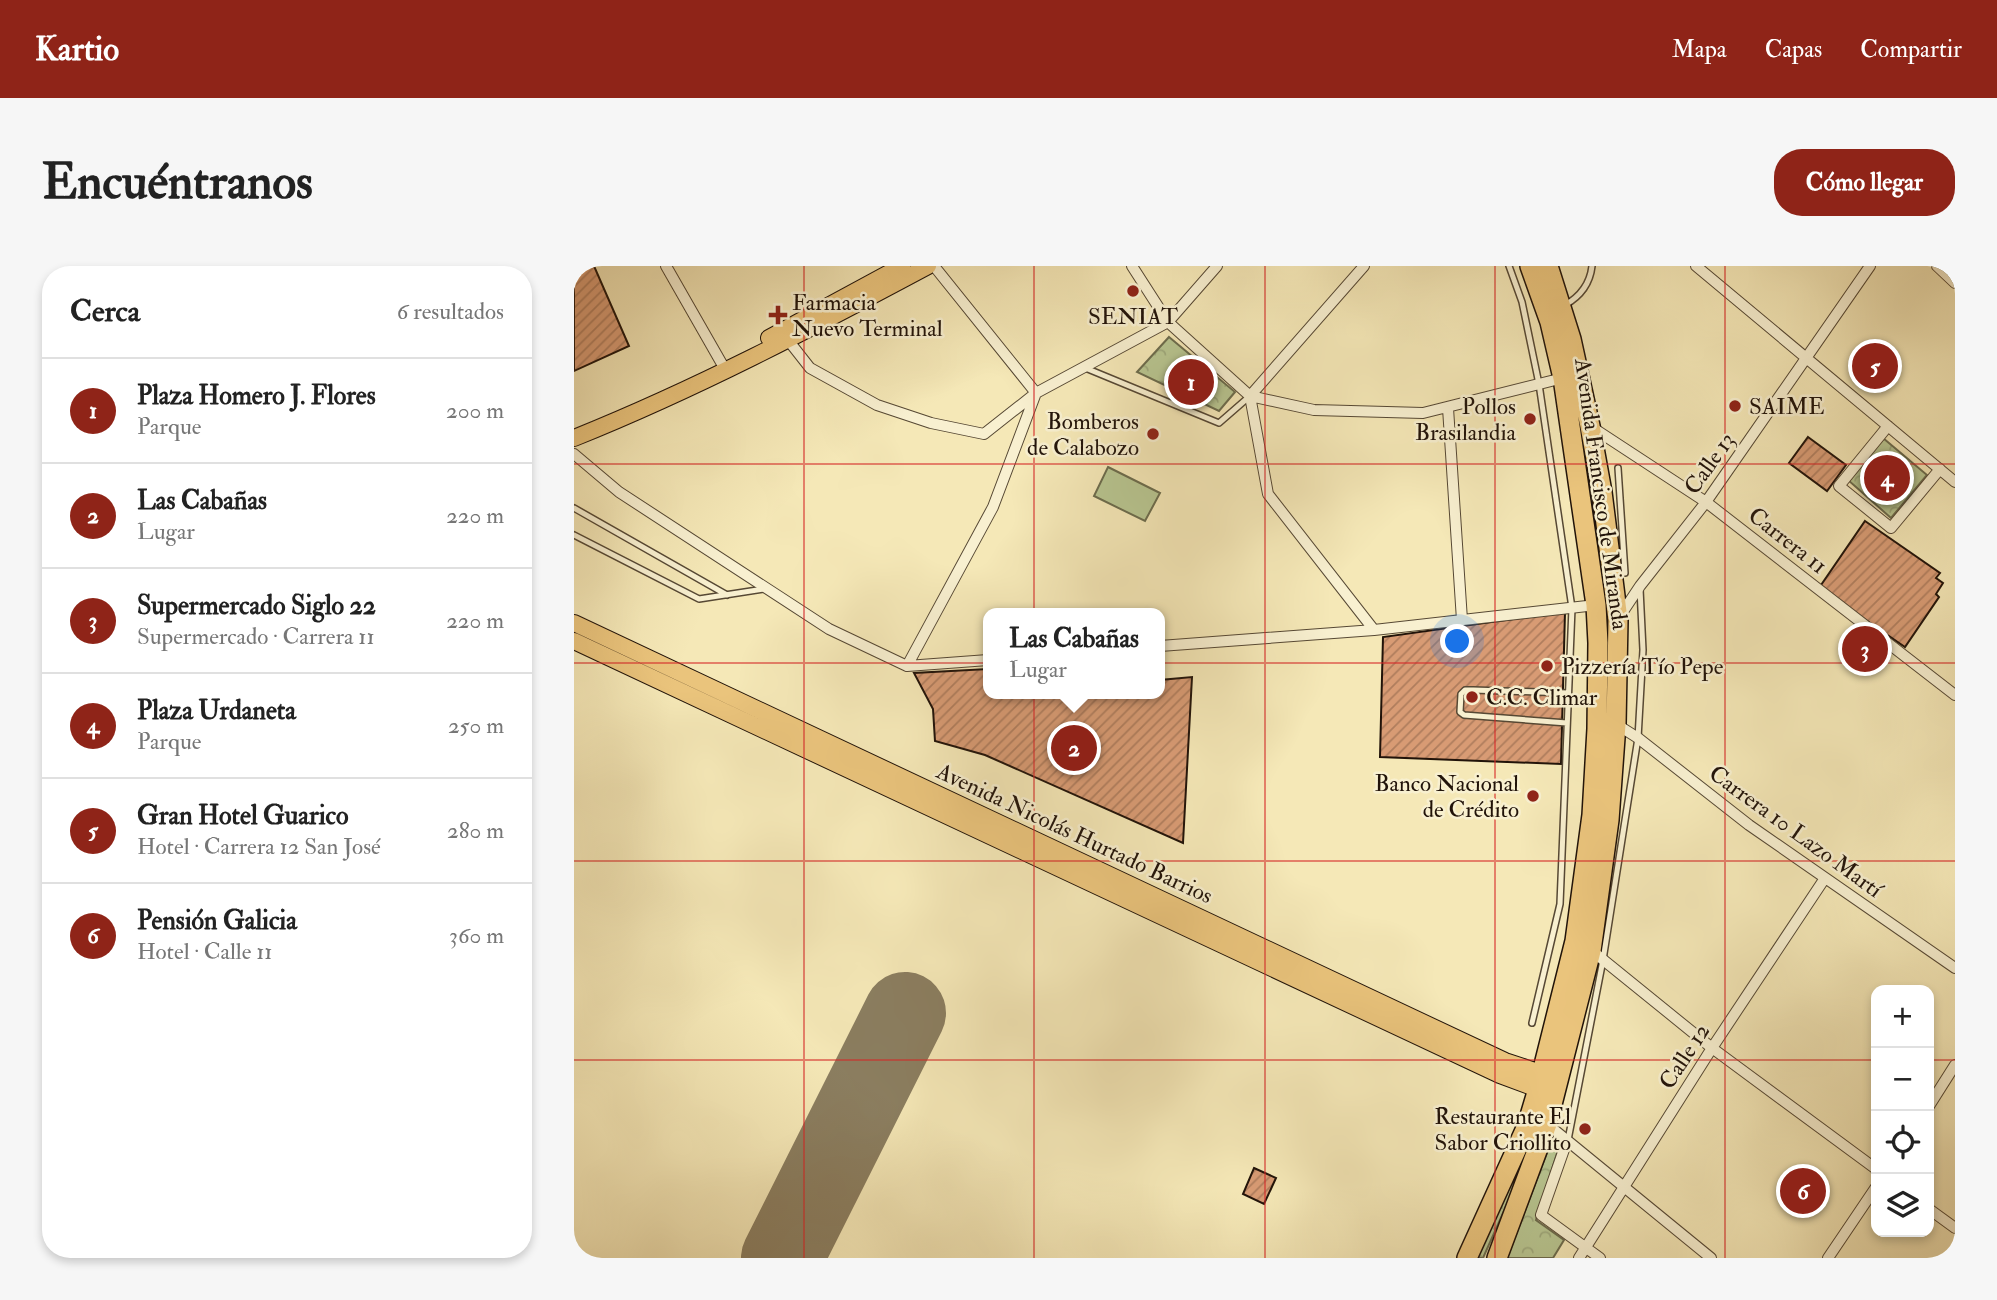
<!DOCTYPE html>
<html lang="es">
<head>
<meta charset="utf-8">
<style>
  :root { --surface:#fff; --page:#f6f6f6; --text:#222; --muted:#767676; --line:#e0e0e0; --accent:#8f2418 }
  body { margin:0; font-family:"IM FELL Double Pica",serif; background:var(--page); color:var(--text) }
  .controls { position:absolute; right:21px; bottom:21px; display:grid; overflow:hidden; border-radius:14px; box-shadow:0 4px 10px #0003 }
  .controls button { width:63px; height:63px; display:grid; place-items:center; padding:0; border:0; border-bottom:2px solid var(--line); background:var(--surface); color:var(--text); font:35px sans-serif }
  .you { position:absolute; left:884px; top:376px; width:24px; height:24px; margin:-18px; border:5px solid #fff; border-radius:50%; background:#1a73e8; box-shadow:0 0 0 10px #1a73e833 }
  .badge { display:grid; place-items:center; width:46px; height:46px; border-radius:50%; background:var(--accent); color:#fff; font-size:23px; font-weight:700 }
  .pin { position:absolute; translate:-50% -50%; border:4px solid #fff; box-shadow:0 2px 7px #0006 }
  .popup { position:absolute; left:409px; top:342px; width:182px; height:91px; box-sizing:border-box; display:grid; place-content:center; border-radius:14px; background:var(--surface); filter:drop-shadow(0 2px 5px #0005); font-size:23px; white-space:nowrap; color:var(--muted) }
  .popup b { font-size:26px; color:var(--text) }
  .popup::after { content:''; position:absolute; left:50%; top:100%; margin-left:-14px; border:14px solid transparent; border-top-color:var(--surface) }
  .list { margin:0; padding:0; list-style:none }
  h2 { display:flex; justify-content:space-between; align-items:center; height:91px; margin:0; padding:0 28px; font-size:30px }
  h2 small { font-size:23px; font-weight:400; color:var(--muted) }
  .list li { display:grid; grid-template-columns:46px 1fr auto; gap:21px; align-items:center; box-sizing:border-box; height:105px; padding:0 28px; border-top:2px solid var(--line) }
  .list b { display:block; font-size:26px; white-space:nowrap }
  .list p { margin:0; font-size:23px; white-space:nowrap; color:var(--muted) }
  .list em { font-size:23px; font-style:normal; color:var(--muted) }
  .icon { flex:none; width:38px; height:38px; fill:none; stroke:currentColor; stroke-width:2; stroke-linecap:round; stroke-linejoin:round }
  .map { position:relative; flex:none; width:1381px; height:992px; overflow:hidden; border-radius:28px }
  header { display:flex; align-items:center; gap:42px; box-sizing:border-box; height:98px; padding:0 35px; background:var(--accent); color:#fff }
  header strong { font-size:33px }
  nav { display:flex; gap:38px; margin-inline-start:auto; font-size:24px }
  .intro { display:flex; align-items:center; justify-content:space-between; box-sizing:border-box; height:168px; padding:0 42px }
  h1 { margin:0; font-size:49px }
  .button { padding:18px 32px; border-radius:28px; background:var(--accent); color:#fff; font-size:24px; font-weight:700 }
  main { display:flex; gap:42px; padding:0 42px }
  aside { flex:1; background:var(--surface); border-radius:28px; box-shadow:0 4px 10px #0003 }
  .map>svg:first-child { display:block }
  .grass { fill:url(#grass-dots); stroke:#6c6c4d; stroke-width:2 }
  .park { fill:url(#park-crowns); stroke:#6c6c4d; stroke-width:2 }
  .pitch { fill:#b8c691; stroke:#6c6c4d; stroke-width:2 }
  .lines { fill:none; stroke-linecap:round; stroke-linejoin:round }
  .runway { stroke:#8b7e60; stroke-width:82 }
  .building { fill:url(#building-hatch); stroke:#211309; stroke-width:2 }
  .lane-casing { stroke:#564834; stroke-width:8 }
  .street-casing { stroke:#564834; stroke-width:12 }
  .primary-casing { stroke:#211309; stroke-width:18 }
  .highway-casing { stroke:#211309; stroke-width:22 }
  .lane { stroke:#f8f0d0; stroke-width:5 }
  .street { stroke:#f8f0d0; stroke-width:10 }
  .primary { stroke:#eac47c; stroke-width:16 }
  .highway { stroke:#eac47c; stroke-width:19 }
  .grid { fill:none; stroke:#d62828; stroke-width:2; stroke-opacity:0.55 }
  .poi-dot { fill:#8f2418; stroke:#f8f0d0; stroke-width:2.5 }
  .labels { text-anchor:middle; stroke-width:5; stroke-linejoin:round; paint-order:stroke }
  .poi-label { font-size:23px; fill:#211309; stroke:#f8f0d0; text-anchor:start }
  .street-label { font-size:23px; fill:#211309; stroke:#f8f0d0 }
</style>
</head>
<body>
<header>
<strong>Kartio</strong>
<nav><a>Mapa</a><a>Capas</a><a>Compartir</a></nav>
</header>
<div class="intro"><h1>Encuéntranos</h1><a class="button">Cómo llegar</a></div>
<main>
<aside>
<h2>Cerca<small>6 resultados</small></h2>
<ul class="list">
<li><span class="badge">1</span><div><b>Plaza Homero J. Flores</b><p>Parque</p></div><em>200 m</em></li>
<li><span class="badge">2</span><div><b>Las Cabañas</b><p>Lugar</p></div><em>220 m</em></li>
<li><span class="badge">3</span><div><b>Supermercado Siglo 22</b><p>Supermercado · Carrera 11</p></div><em>220 m</em></li>
<li><span class="badge">4</span><div><b>Plaza Urdaneta</b><p>Parque</p></div><em>250 m</em></li>
<li><span class="badge">5</span><div><b>Gran Hotel Guarico</b><p>Hotel · Carrera 12 San José</p></div><em>280 m</em></li>
<li><span class="badge">6</span><div><b>Pensión Galicia</b><p>Hotel · Calle 11</p></div><em>360 m</em></li>
</ul>
</aside>
<div class="map">
<svg width="1381" height="992" viewBox="0 0 1381 992">
  <defs>
    <pattern id="grass-dots" width="8" height="8" patternUnits="userSpaceOnUse" patternTransform="scale(1.75)"><rect width="8" height="8" fill="#b8c691"/><path d="M2 2h.1M6 6h.1" fill="none" stroke="#9ea97c" stroke-width="1.8" stroke-linecap="round"/></pattern>
    <pattern id="park-crowns" width="20" height="18" patternUnits="userSpaceOnUse" patternTransform="scale(1.75)"><rect width="20" height="18" fill="#b8c691"/><path d="M2 6a3 3 0 1 1 6 0M12 15a3 3 0 1 1 6 0" fill="none" stroke="#9ea97c"/></pattern>
    <pattern id="building-hatch" width="6" height="6" patternUnits="userSpaceOnUse" patternTransform="scale(1.75)"><rect width="6" height="6" fill="#d89b74"/><path d="M-1 1l2-2M0 6l6-6M5 7l2-2" fill="none" stroke="#af7d5d"/></pattern>
  </defs>
  <rect width="100%" height="100%" fill="#f5e8b7"/>
  <filter id="stains"><feTurbulence type="fractalNoise" baseFrequency=".00286" numOctaves="4"/><feColorMatrix values="0 0 0 0 .2 0 0 0 0 .09 0 0 0 0 .02 0 0 0 .5 -.17"/></filter>
  <radialGradient id="worn" r=".72"><stop offset=".6" stop-color="#630" stop-opacity="0"/><stop offset="1" stop-color="#630" stop-opacity=".3"/></radialGradient>
  <path class="grass" d="M948 886 951 898 909 992H902Z"/>
  <path class="park" d="M595 71 661 126 645 145 563 106Z
    M1309 172 1353 209 1317 252 1274 214Z
    M976 879 984 884 962 954 990 974 979 992H933Z"/>
  <path class="pitch" d="M534 201 586 227 571 255 520 230Z"/>
  <g class="lines">
    <path class="runway" d="M208 992 331 747"/>
  </g>
  <path class="building" d="M0 0H20L55 80 0 105Z
    M1234 171 1272 199 1253 225 1215 197Z
    M1291 255 1366 307 1362 312 1369 317 1362 328 1365 331 1331 381 1245 322Z
    M991 346 987 498 806 491 809 371Z
    M414 403V428H586V414L618 411 609 577 411 489 361 475 359 443 340 407Z
    M680 902 702 912 690 938 669 928Z"/>
  <g class="lines">
    <defs>
      <path id="lane" d="M935 0 948 36 965 118 998 342 986 638 958 757
        M991 39C1007 30 1016 18 1018 0
        M509 101 645 157 676 130
        M1044 202 1051 307
        M0 242 153 329
        M0 269 125 333 190 323
        M993 457 890 449 886 446 887 428 891 424H899L994 427
        M994 874 1029 694 1064 472 1069 384 1066 323"/>
      <path id="street" d="M92 0 152 105
        M558 0 594 56 676 130 790 0
        M1122 0 1381 216
        M1363 0 1381 17
        M214 74 236 102 303 139 357 157 410 168 462 127 594 56 643 0
        M989 112 849 147 740 144 676 130 694 228 800 364 1022 339
        M874 142 888 354
        M1016 160 1132 236 1381 429
        M1314 160 1265 220 1317 262 1366 203
        M0 188 45 226 255 363 333 400 414 394
        M1046 350 1066 320 1132 236 1296 0
        M586 380 800 364
        M333 400 419 241 462 127 360 0
        M1042 458 1064 472 1175 559 1381 702
        M1017 684 1138 782 1302 903
        M1355 840 1381 799
        M973 858 1137 992
        M993 875 967 949 1026 992
        M1355 943 1381 962
        M1005 992 1138 782 1251 612
        M1254 992 1302 921"/>
      <path id="primary" d="M195 72 328 0
        M0 172C122 123 238 62 354 0
        M0 357 931 795 979 811
        M0 375 926 809 972 826"/>
      <path id="highway" d="M893 992 953 860 964 823 1001 675 1018 549 1023 463 1024 377 1022 339 989 112 976 56 956 0
        M923 992 973 858 1017 685 1035 554 1042 458 1044 354 1028 226 1016 160 997 73 974 0"/>
    </defs>
    <use href="#lane" class="lane-casing"/>
    <use href="#street" class="street-casing"/>
    <use href="#primary" class="primary-casing"/>
    <use href="#highway" class="highway-casing"/>
    <use href="#lane" class="lane"/>
    <use href="#street" class="street"/>
    <use href="#primary" class="primary"/>
    <use href="#highway" class="highway"/>
  </g>
  <path class="grid" d="M230 0V992M460 0V992M691 0V992M921 0V992M1151 0V992M0 198H1381M0 397H1381M0 595H1381M0 794H1302M1355 794H1381"/>
  <g class="poi-dot">
    <circle cx="559" cy="25" r="7"/>
    <path d="M200.5 38.5h7v7h7v7h-7v7h-7v-7h-7v-7h7z"/>
    <circle cx="1161" cy="140" r="7"/>
    <circle cx="956" cy="153" r="7"/>
    <circle cx="579" cy="168" r="7"/>
    <circle cx="973" cy="400" r="7"/>
    <circle cx="898" cy="431" r="7"/>
    <circle cx="959" cy="530" r="7"/>
    <circle cx="1011" cy="863" r="7"/>
  </g>
  <g class="labels">
    <g class="poi-label">
      <text x="218" y="44">Farmacia<tspan x="218" dy="26">Nuevo Terminal</tspan></text>
      <text x="559" y="58" text-anchor="middle">SENIAT</text>
      <text x="942" y="148" text-anchor="end">Pollos<tspan x="942" dy="26">Brasilandia</tspan></text>
      <text x="1175" y="148">SAIME</text>
      <text x="565" y="163" text-anchor="end">Bomberos<tspan x="565" dy="26">de Calabozo</tspan></text>
      <text x="987" y="408">Pizzería Tío Pepe</text>
      <text x="912" y="439">C.C. Climar</text>
      <text x="945" y="525" text-anchor="end">Banco Nacional<tspan x="945" dy="26">de Crédito</tspan></text>
      <text x="997" y="858" text-anchor="end">Restaurante El<tspan x="997" dy="26">Sabor Criollito</tspan></text>
    </g>
    <g class="street-label">
      <text transform="translate(1135 197) rotate(-55)" y="8">Calle 13</text>
      <text transform="translate(1028 228) rotate(82)" y="8">Avenida Francisco de Miranda</text>
      <text transform="translate(1214 274) rotate(38)" y="8">Carrera 11</text>
      <text transform="translate(1222 565) rotate(36)" y="8">Carrera 10 Lazo Martí</text>
      <text transform="translate(501 567) rotate(25)" y="8">Avenida Nicolás Hurtado Barrios</text>
      <text transform="translate(1110 790) rotate(-57)" y="8">Calle 12</text>
    </g>
  </g>
  <rect width="100%" height="100%" filter="url(#stains)"/>
  <rect width="100%" height="100%" fill="url(#worn)"/>
</svg>
<div class="controls">
<button>+</button>
<button>−</button>
<button><svg class="icon" aria-label="locate" viewBox="0 0 24 24"><circle cx="12" cy="12" r="6"/><path d="M12 2v4M12 18v4M2 12h4M18 12h4"/></svg></button>
<button><svg class="icon" aria-label="layers" viewBox="0 0 24 24"><path d="M12 4l9 5-9 5-9-5zM3 14l9 5 9-5"/></svg></button>
</div>
<div class="you"></div>
<div class="pin badge" style="left:617px;top:116px">1</div>
<div class="pin badge" style="left:500px;top:482px">2</div>
<div class="popup"><b>Las Cabañas</b>Lugar</div>
<div class="pin badge" style="left:1291px;top:383px">3</div>
<div class="pin badge" style="left:1313px;top:212px">4</div>
<div class="pin badge" style="left:1301px;top:100px">5</div>
<div class="pin badge" style="left:1229px;top:925px">6</div>
</div>
</main>
</body>
</html>
